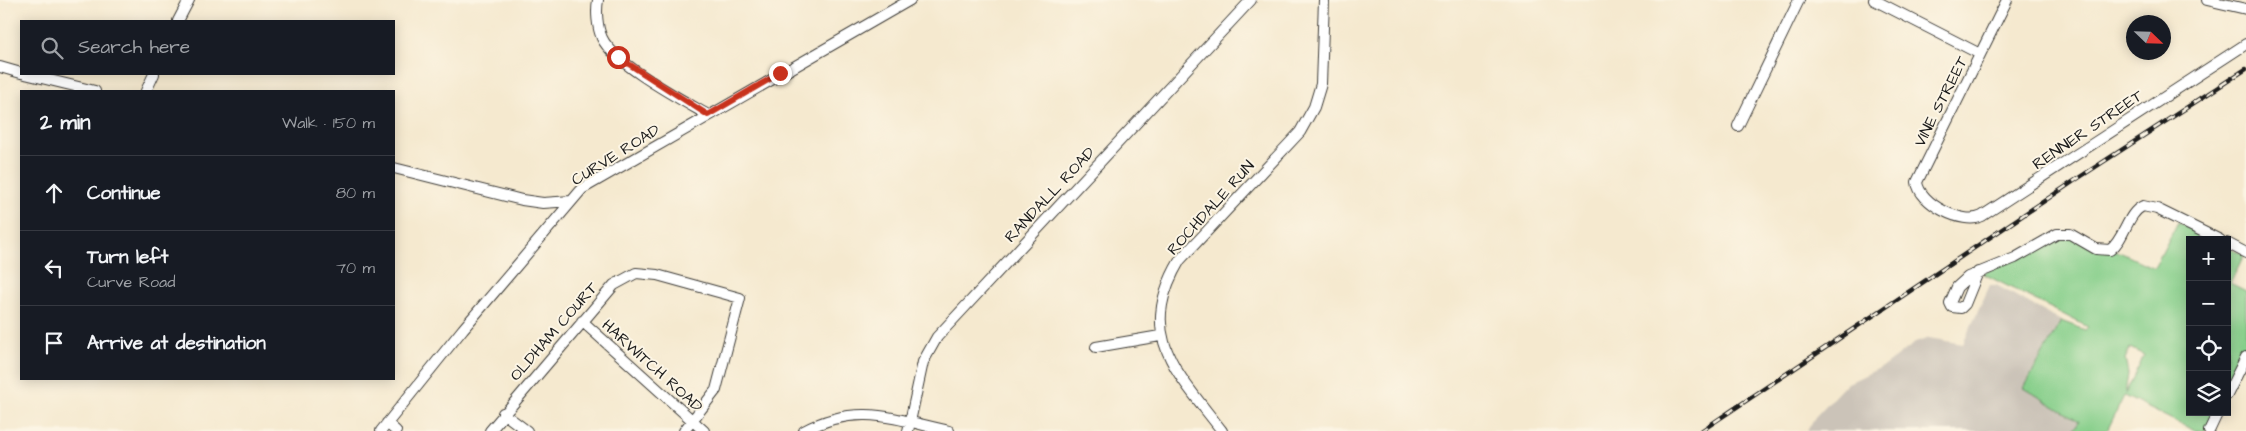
<!DOCTYPE html>
<html lang="en">
<head>
<meta charset="utf-8">
<style>
  :root { --surface:#171b24; --page:#242831; --text:#f1f3f6; --muted:#9ea1a6; --line:#363941 }
  body { margin:0; font-family:"Architects Daughter",sans-serif; background:var(--page); color:var(--text) }
  .controls { position:absolute; right:15px; bottom:15px; display:grid; overflow:hidden; border-radius:0px; box-shadow:0 2px 12px #0003 }
  .controls button { width:45px; height:45px; display:grid; place-items:center; padding:0; border:0; border-bottom:1px solid var(--line); background:var(--surface); color:var(--text); font:25px sans-serif }
  .compass { position:absolute; left:2126px; top:15px; width:45px; height:45px; border-radius:50%; background:var(--surface); box-shadow:0 2px 12px #0003; rotate:113deg }
  .stop { position:absolute; width:15px; height:15px; margin:-11px; border:4px solid #c8321e; border-radius:50%; background:#fff }
  .stop.end { background:#c8321e; border-color:#fff; box-shadow:0 1px 5px #0008 }
  .list { margin:0; padding:0; list-style:none }
  h2 { display:flex; justify-content:space-between; align-items:center; height:65px; margin:0; padding:0 20px; font-size:21px }
  h2 small { font-size:16px; font-weight:400; color:var(--muted) }
  .list li { display:grid; grid-template-columns:32px 1fr auto; gap:15px; align-items:center; box-sizing:border-box; height:75px; padding:0 20px; border-top:1px solid var(--line) }
  .list b { display:block; font-size:19px; white-space:nowrap }
  .list p { margin:0; font-size:16px; white-space:nowrap; color:var(--muted) }
  .list em { font-size:16px; font-style:normal; color:var(--muted) }
  .icon { flex:none; width:28px; height:28px; fill:none; stroke:currentColor; stroke-width:2; stroke-linecap:round; stroke-linejoin:round }
  .map { position:relative; flex:none; width:2246px; height:431px; overflow:hidden }
  .search { position:absolute; background:var(--surface); box-shadow:0 2px 12px #0003; left:20px; top:20px; width:375px; height:55px; display:flex; align-items:center; gap:12px; box-sizing:border-box; padding:0 18px; border-radius:0px; color:var(--muted); font-size:19px }
  .panel { position:absolute; background:var(--surface); box-shadow:0 2px 12px #0003; left:20px; top:90px; width:375px; height:290px; border-radius:0px }
  .map>svg:first-child { display:block }
  .industrial { fill:#cbc3b8 }
  .green { fill:#87cf8b; stroke:#527654; fill-rule:evenodd }
  .lines { fill:none; stroke-linecap:round; stroke-linejoin:round }
  .street-casing { stroke:#3d3b37; stroke-width:12 }
  .street { stroke:#fff; stroke-width:10 }
  .rail-casing { stroke:#1c1c1c; stroke-width:4.5 }
  .rail { stroke:#fcf5e5; stroke-width:2.5; stroke-dasharray:8; stroke-linecap:butt }
  .route { stroke:#c8321e; stroke-width:6 }
  .labels { text-anchor:middle; stroke-width:4; stroke-linejoin:round; paint-order:stroke }
  .street-label { font-size:16px; fill:#1c1c1c; stroke:#fcf5e5 }
</style>
</head>
<body>
<div class="map">
<svg width="2246" height="431" viewBox="0 0 2246 431">
  <rect width="100%" height="100%" fill="#fcf5e5"/>
  <filter id="ink" filterUnits="userSpaceOnUse"><feTurbulence type="fractalNoise" baseFrequency=".02" numOctaves="2"/><feDisplacementMap in="SourceGraphic" scale="10" xChannelSelector="R" yChannelSelector="G"/><feConvolveMatrix kernelMatrix="1 2 1 2 8 2 1 2 1" color-interpolation-filters="sRGB"/></filter>
  <filter id="wash" filterUnits="userSpaceOnUse"><feTurbulence type="fractalNoise" baseFrequency=".0096" numOctaves="4" result="noise"/><feDisplacementMap in="SourceGraphic" scale="20" xChannelSelector="R" yChannelSelector="G"/><feGaussianBlur stdDeviation="1.12" result="paint"/><feColorMatrix in="noise" values="0 0 0 0 0 0 0 0 0 0 0 0 0 0 0 0 0 1.4 0 .05"/><feComposite in="paint" operator="in"/></filter>
  <g filter="url(#wash)">
    <rect width="100%" height="100%" fill="#f5e9cf"/>
    <path class="industrial" d="M1990 285H1996L2061 321 2024 387 2079 421 2073 431H1807L1815 417 1846 384 1884 366 1915 343 1929 338 1963 344Z"/>
    <path class="green" d="M2178 222 2214 240H2190V412H2214L2205 431H2195L2124 396 2107 431H2073L2079 421 2024 388 2061 321 2085 330 2088 327 1982 273 2062 236 2115 250 2154 268ZM2130 348 2144 355 2125 394 2128 374 2125 359Z
      M2227 247 2244 255 2230 283 2246 291V349L2227 386Z"/>
  </g>
  <g filter="url(#ink)">
    <g class="lines">
      <defs>
        <path id="street" d="M598 0C596 11 597 27 602 38 614 64 682 100 708 115
          M1874 0 1980 54
          M2007 0 1917 182C1919 203 1963 226 1982 216L2246 44
          M2207 0 2246 9
          M178 21 189 0
          M0 67 21 73
          M25 74 95 91
          M146 91 154 74
          M1738 126 1799 0
          M394 168 522 200 543 203 571 201
          M2227 243 2246 253
          M1978 272 1965 304 1961 308 1952 307 1950 303 1957 287 1968 277 2015 258 2057 234H2070L2096 249 2110 250C2125 239 2127 213 2143 206L2157 209 2220 240
          M582 321 704 431
          M1096 347 1160 336
          M2227 395 2246 357
          M503 413 527 431
          M387 423 396 431
          M381 431 463 329 582 189 910 0
          M490 431 614 285 636 273 657 275 740 298 716 390 684 431
          M804 431C857 402 895 419 949 431
          M908 431 923 362 937 337 1251 0
          M1222 431C1177 372 1135 335 1180 260L1300 132 1314 107 1321 84 1324 0
          M2209 431 2218 412"/>
      </defs>
      <use href="#street" class="street-casing"/>
      <use href="#street" class="street"/>
      <defs>
        <path id="rail" d="M1701 431 2080 177 2246 69"/>
      </defs>
      <use href="#rail" class="rail-casing"/>
      <use href="#rail" class="rail"/>
    </g>
  </g>
  <g class="lines" filter="url(#ink)">
    <path class="route" d="M618 57 708 115 780 73"/>
  </g>
  <g class="labels">
    <g class="street-label">
      <text transform="translate(1940 101) rotate(-63)" y="6">VINE STREET</text>
      <text transform="translate(2087 129) rotate(-34)" y="6">RENNER STREET</text>
      <text transform="translate(615 154) rotate(-32)" y="6">CURVE ROAD</text>
      <text transform="translate(1049 194) rotate(-47)" y="6">RANDALL ROAD</text>
      <text transform="translate(1210 207) rotate(-48)" y="6">ROCHDALE RUN</text>
      <text transform="translate(553 331) rotate(-49)" y="6">OLDHAM COURT</text>
      <text transform="translate(653 365) rotate(42)" y="6">HARWITCH ROAD</text>
    </g>
  </g>
</svg>
<div class="controls">
<button>+</button>
<button>−</button>
<button><svg class="icon" aria-label="locate" viewBox="0 0 24 24"><circle cx="12" cy="12" r="6"/><path d="M12 2v4M12 18v4M2 12h4M18 12h4"/></svg></button>
<button><svg class="icon" aria-label="layers" viewBox="0 0 24 24"><path d="M12 4l9 5-9 5-9-5zM3 14l9 5 9-5"/></svg></button>
</div>
<svg class="compass" viewBox="-18 -18 36 36"><path d="M0-13l5 13h-10z" fill="#e53935"/><path d="M0 13l5-13h-10z" fill="#9ea1a6"/></svg>
<div class="stop" style="left:618px;top:57px"></div>
<div class="stop end" style="left:780px;top:73px"></div>
<div class="search"><svg class="icon" aria-label="search" viewBox="0 0 24 24"><circle cx="10" cy="10" r="6"/><path d="M15 15l6 6"/></svg>Search here</div>
<section class="panel">
<h2>2 min<small>Walk · 150 m</small></h2>
<ul class="list">
<li><svg class="icon" aria-label="ahead" viewBox="0 0 24 24"><path d="M12 20V5M6 11l6-6 6 6"/></svg><div><b>Continue</b></div><em>80 m</em></li>
<li><svg class="icon" aria-label="left" viewBox="0 0 24 24"><path d="M17 20v-9H6M10 6l-5 5 5 5"/></svg><div><b>Turn left</b><p>Curve Road</p></div><em>70 m</em></li>
<li><svg class="icon" aria-label="arrive" viewBox="0 0 24 24"><path d="M6 21V4h12l-3 4 3 4H6"/></svg><div><b>Arrive at destination</b></div></li>
</ul>
</section>
</div>
</body>
</html>
